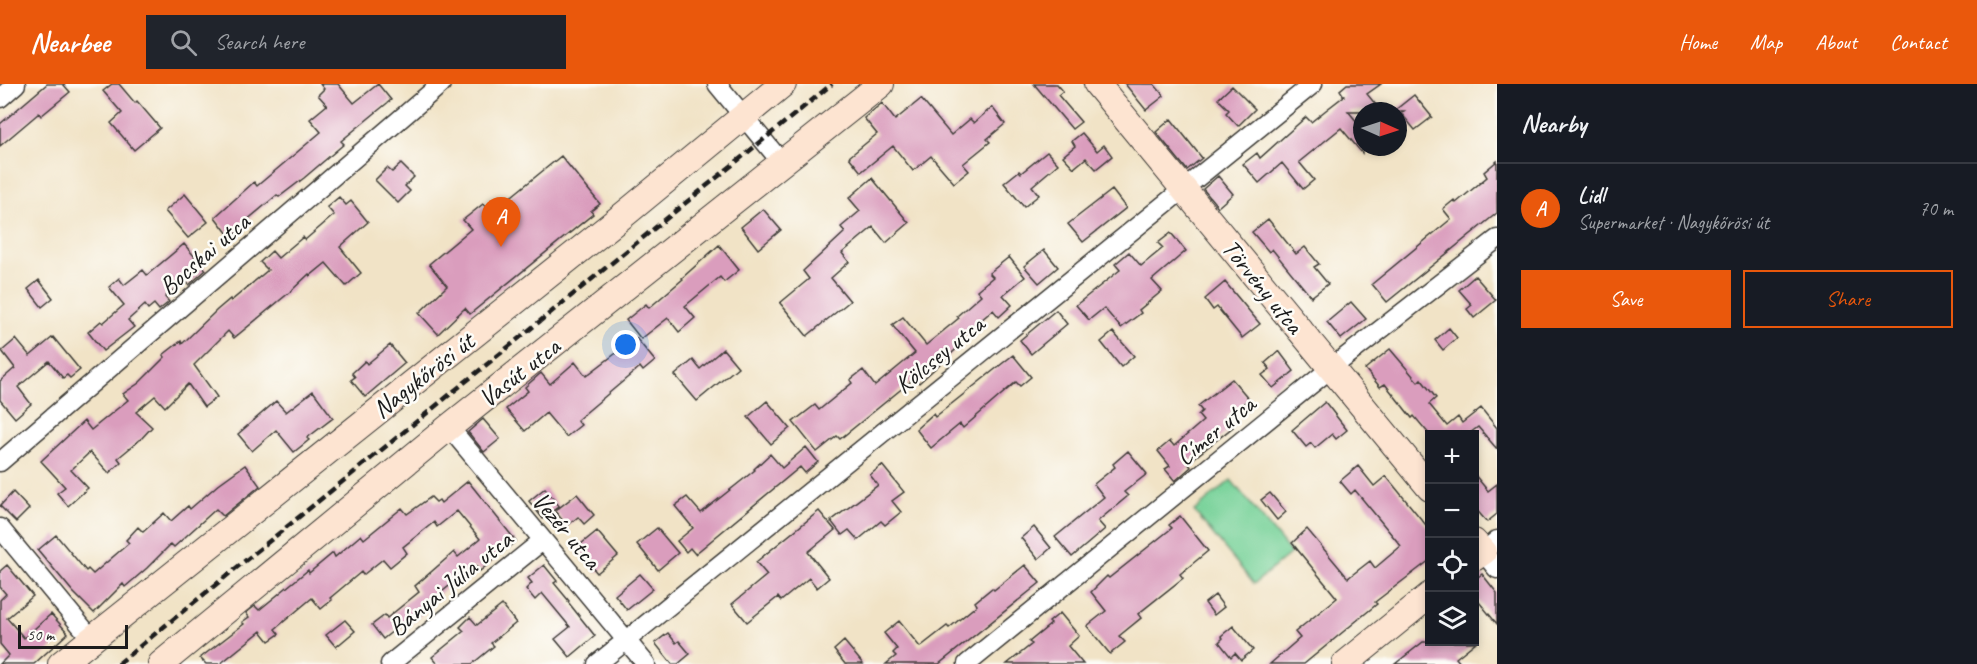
<!DOCTYPE html>
<html lang="en">
<head>
<meta charset="utf-8">
<style>
  :root { --surface:#171b24; --page:#20242c; --text:#f1f3f6; --muted:#9ea1a6; --line:#363941; --accent:#ea580c }
  body { margin:0; font-family:Caveat,sans-serif; background:var(--page); color:var(--text) }
  .controls { position:absolute; right:18px; bottom:18px; display:grid; overflow:hidden; border-radius:0px; box-shadow:0 3px 9px #0003 }
  .controls button { width:54px; height:54px; display:grid; place-items:center; padding:0; border:0; border-bottom:2px solid var(--line); background:var(--surface); color:var(--text); font:30px sans-serif }
  .compass { position:absolute; left:1353px; top:18px; width:54px; height:54px; border-radius:50%; background:var(--surface); box-shadow:0 3px 9px #0003; rotate:93deg }
  .scale { position:absolute; left:18px; bottom:15px; width:110px; box-sizing:border-box; padding-left:6px; border:3px solid #1c1c1c; border-top:0; font-size:16px; line-height:21px; white-space:nowrap; color:#1c1c1c; -webkit-text-stroke:4px #fdfcf7; paint-order:stroke }
  .you { position:absolute; left:626px; top:261px; width:21px; height:21px; margin:-15px; border:4px solid #fff; border-radius:50%; background:#1a73e8; box-shadow:0 0 0 9px #1a73e833 }
  .badge { display:grid; place-items:center; width:39px; height:39px; border-radius:50%; background:var(--accent); color:#fff; font-size:20px; font-weight:700 }
  .pin { position:absolute; translate:-50% -50px; filter:drop-shadow(0 2px 3px #0008) }
  .pin::after { content:''; position:absolute; top:32px; width:21px; height:18px; background:inherit; clip-path:polygon(0 0,100% 0,50% 100%) }
  .list { margin:0; padding:0; list-style:none }
  h2 { display:flex; justify-content:space-between; align-items:center; height:78px; margin:0; padding:0 24px; font-size:26px }
  h2 small { font-size:20px; font-weight:400; color:var(--muted) }
  .list li { display:grid; grid-template-columns:39px 1fr auto; gap:18px; align-items:center; box-sizing:border-box; height:90px; padding:0 24px; border-top:2px solid var(--line) }
  .list b { display:block; font-size:22px; white-space:nowrap }
  .list p { margin:0; font-size:20px; white-space:nowrap; color:var(--muted) }
  .list em { font-size:20px; font-style:normal; color:var(--muted) }
  .actions { display:flex; gap:12px; padding:18px 24px }
  .actions a { flex:1; padding:14px 0; border:2px solid var(--accent); border-radius:0px; text-align:center; font-size:21px; color:var(--accent) }
  .actions .main { background:var(--accent); color:#fff }
  .icon { flex:none; width:33px; height:33px; fill:none; stroke:currentColor; stroke-width:2; stroke-linecap:round; stroke-linejoin:round }
  .map { position:relative; flex:none; width:1497px; height:580px; overflow:hidden }
  header { display:flex; align-items:center; gap:36px; box-sizing:border-box; height:84px; padding:0 30px; background:var(--accent); color:#fff }
  header strong { font-size:28px }
  nav { display:flex; gap:33px; margin-inline-start:auto; font-size:21px }
  .search { width:420px; height:54px; background:var(--page); display:flex; align-items:center; gap:15px; box-sizing:border-box; padding:0 21px; border-radius:0px; color:var(--muted); font-size:22px }
  main { display:flex }
  aside { flex:1; background:var(--surface) }
  .map>svg:first-child { display:block }
  .green { fill:#76d198; stroke:#49765a; stroke-width:1.5 }
  .building { fill:#da9dbd }
  .lines { fill:none; stroke-linecap:round; stroke-linejoin:round }
  .street-casing { stroke:#3c3a36; stroke-width:21 }
  .secondary-casing { stroke:#3c3a36; stroke-width:28 }
  .street { stroke:#fff; stroke-width:18 }
  .secondary { stroke:#fde4d1; stroke-width:26 }
  .rail { stroke:#1c1c1c; stroke-width:4.5; stroke-dasharray:9 4.5; stroke-linecap:butt }
  .labels { text-anchor:middle; stroke-width:5; stroke-linejoin:round; paint-order:stroke }
  .street-label { font-size:26px; fill:#1c1c1c; stroke:#fdfcf7 }
</style>
</head>
<body>
<header>
<strong>Nearbee</strong>
<div class="search"><svg class="icon" aria-label="search" viewBox="0 0 24 24"><circle cx="10" cy="10" r="6"/><path d="M15 15l6 6"/></svg>Search here</div>
<nav><a>Home</a><a>Map</a><a>About</a><a>Contact</a></nav>
</header>
<main>
<div class="map">
<svg width="1497" height="580" viewBox="0 0 1497 580">
  <rect width="100%" height="100%" fill="#fdfcf7"/>
  <filter id="ink" filterUnits="userSpaceOnUse"><feTurbulence type="fractalNoise" baseFrequency=".0167" numOctaves="2"/><feDisplacementMap in="SourceGraphic" scale="12" xChannelSelector="R" yChannelSelector="G"/><feConvolveMatrix kernelMatrix="1 2 1 2 8 2 1 2 1" color-interpolation-filters="sRGB"/></filter>
  <filter id="wash" filterUnits="userSpaceOnUse"><feTurbulence type="fractalNoise" baseFrequency=".008" numOctaves="4" result="noise"/><feDisplacementMap in="SourceGraphic" scale="24" xChannelSelector="R" yChannelSelector="G"/><feGaussianBlur stdDeviation="1.35" result="paint"/><feColorMatrix in="noise" values="0 0 0 0 0 0 0 0 0 0 0 0 0 0 0 0 0 1.4 0 .05"/><feComposite in="paint" operator="in"/></filter>
  <g filter="url(#wash)">
    <rect width="100%" height="100%" fill="#f1e3c6"/>
    <path class="green" d="M1231 396 1291 469 1254 500 1194 427Z"/>
    <g id="blocks">
      <path class="building" d="M47 0H63L70 8 41 32 39 29 0 62V40Z
        M112 0H119L135 19 137 17 160 44 134 66 111 39 122 29 103 7Z
        M320 0H338L354 19 378 0 391 16 341 57 344 60 304 94 279 113 277 111 246 137 248 139 231 154 215 133 254 98 257 102 321 48 310 35 327 21 318 11 324 5Z
        M1034 0H1057L1063 7 1058 11 1081 38 1072 45Z
        M1125 0H1154L1164 12 1146 26Z
        M1347 0H1381L1367 10 1381 27H1348L1362 44V69L1341 44 1299 78 1314 96 1303 105 1282 79 1259 99 1243 80 1257 69 1260 74 1306 33 1311 38 1326 26 1344 12 1340 6Z
        M1232 2 1255 25 1238 42 1226 29 1229 26 1218 15Z
        M1414 11 1432 33 1415 46 1401 29 1404 27H1394Z
        M921 15 951 51 970 35 974 39 992 23 1005 40 987 55 990 58 963 80 969 87 954 99 931 72 913 87 893 62 861 88 849 73 877 50 864 34 882 19 895 36Z
        M1171 35 1202 74 1187 86 1156 48Z
        M1082 49 1097 67 1104 61 1112 72 1096 85 1086 74 1074 84 1063 72 1075 62 1072 57Z
        M1047 68 1058 80 1032 102 1039 111 1024 123 1004 99 1019 87 1021 89Z
        M561 72 600 120 591 127 593 130 470 230 465 224 438 250 419 229 447 202 429 180 471 145 463 136 483 120 491 129Z
        M1497 77V129L1387 218 1372 200 1451 135 1443 125 1454 116 1456 119 1487 93 1484 88Z
        M401 80 414 93 405 102 410 107 398 119 375 96 387 84 392 88Z
        M1218 92 1233 110 1218 123 1203 105Z
        M872 94 909 139 886 159 873 143 842 169 849 178 831 194 850 217 807 252 780 219 809 195 803 187 845 148 841 143 860 127 849 114Z
        M1112 106 1126 124 1083 158 1068 140Z
        M185 110 208 138 188 154 165 127Z
        M339 113 346 121 351 117 368 138 340 163 361 189 346 202 326 179 310 192 309 190 290 208 234 254 228 247 194 281 217 313 204 323 188 300 165 323 155 312 136 328 152 343 141 355 118 374 121 378 109 389 90 368 71 386 88 404 68 422 57 409 65 403 41 377 84 337 91 346 128 316 123 310 139 299 165 273 163 271 181 257 182 260 217 226 230 215 231 217 268 186 260 178 272 167 278 174 303 153 305 156 334 131 327 123Z
        M763 125 781 146 758 165 741 143Z
        M1268 135 1296 170 1305 163 1319 180 1314 183 1328 200 1311 213 1272 165 1269 168 1252 148Z
        M1171 149 1186 167 1152 196 1162 207 1139 226 1141 229 1121 244 1104 224 1089 236 1076 221 1120 186 1115 180 1129 168 1141 182 1163 164 1158 159Z
        M184 160 206 186 189 201 185 196 165 213 169 218 159 226 154 220 148 225 145 221 128 236 134 243 103 267 88 248 101 237 103 239 124 221 109 203 119 194 124 201 143 186 147 191Z
        M719 161 739 186 724 198 720 193 685 222 695 234 679 248 668 234 641 255 626 236 646 220 649 224 683 195 682 194Z
        M1044 166 1058 183 1039 199 1024 182Z
        M1009 173 1025 193 1003 211 1012 221 999 233 993 226 961 253 964 258 919 299 915 294 840 355 837 352 817 368 793 338 815 321 819 326 852 299 850 296 863 286 875 302 915 269 892 241 903 233 926 261 959 234 957 232 981 211 977 206 993 193 989 189Z
        M1475 192 1496 216 1474 234 1467 225 1472 221 1459 206Z
        M39 196 53 214 42 223 28 205Z
        M1225 198 1260 240 1242 254 1217 223 1213 226 1205 215Z
        M1351 218 1366 235 1341 255 1327 238Z
        M1056 226 1067 240 1031 270 1020 256Z
        M1449 244 1457 254 1443 266 1435 256Z
        M1113 248 1134 272 1121 283 1101 258Z
        M53 253 80 286 70 294 67 291 63 294 49 277 18 303 31 320 15 334 0 316V297L15 284 2 267 16 255 30 272Z
        M636 254 655 277 643 287 640 283 577 336 581 341 566 353 546 329 525 347 506 325 528 307 525 303 541 289 550 300 575 278 586 292Z
        M390 261 405 279 365 313 351 296 355 293 352 289 365 277 367 280Z
        M723 265 738 283 697 317 675 291 693 276 700 285Z
        M1390 265 1418 298 1421 295 1436 314 1429 320 1447 342 1458 333 1462 339 1481 324 1497 344V365L1478 343 1470 349 1472 351H1430L1414 332 1412 334 1385 300 1380 303 1365 285Z
        M1279 267 1294 287 1273 304 1262 291 1270 285 1265 279Z
        M1013 271 1031 293 1020 302 1016 298 963 344 960 340 931 364 916 345 933 330 935 333Z
        M1232 295 1249 315 1226 333 1233 343 1188 379 1191 383 1175 397 1165 385 1170 382 1158 367 1170 357 1174 362 1203 337 1198 331 1202 327 1198 322Z
        M313 307 333 334 307 354 309 356 294 368 276 346 252 367 238 350 276 317 286 328Z
        M767 317 790 344 771 360 748 333Z
        M1325 318 1347 346 1336 355 1332 350 1315 364 1311 359 1306 363 1292 346Z
        M483 335 500 355 484 368 468 348Z
        M806 363 818 378 805 389 800 383 695 470 690 464 686 468 677 457 693 444 675 422 687 413 701 429 755 386 754 385 770 370 782 384Z
        M1128 367 1147 390 1124 408 1128 412 1098 437 1105 445 1072 473 1055 453 1104 413 1094 400 1115 383 1113 380Z
        M245 381 260 402 223 432 216 425 174 463 171 460 147 484 125 503 123 500 94 529 73 508 38 466 56 451 86 487 88 485 93 490 129 459 126 456 138 443 143 448 164 429 171 437 188 422 190 425 220 399Z
        M882 381 904 408 892 417 901 428 885 441 881 437 858 456 849 446 842 451 831 437 878 401 870 391Z
        M1358 382 1374 402 1386 392 1430 446V476L1375 518 1377 520 1304 580H1270L1300 554 1295 548 1337 514 1292 459 1307 445 1348 494 1370 477 1375 484 1401 462 1355 406 1351 410 1340 397Z
        M1474 390 1488 407 1497 400V430L1487 438 1474 423Z
        M468 397 516 457 480 487 476 482 460 496 459 494 421 525 424 528 407 542 404 538 383 555 372 541 385 531 387 534 419 508 415 502 454 468 458 473 480 455 457 427 437 443 434 438 403 463 407 469 390 483 383 475 363 491 361 488 330 514 332 516 321 525 312 514 275 545 279 550 269 557 261 547 220 580H206L200 574 244 540 242 538 249 533 246 529 255 522 259 526 308 486 309 489 333 469 335 473 361 451 364 455 402 424 407 430 431 413 436 418 439 416 441 419Z
        M545 404 559 422 543 435 529 417Z
        M13 408 29 425 16 438 0 422Z
        M1270 409 1286 428 1277 436 1261 416Z
        M577 410 594 431 584 440 578 433 567 442 555 427Z
        M819 427 835 446 808 468 829 494 817 504 809 494 781 517 778 513 747 538 732 520 767 491 756 478Z
        M1180 432 1208 467 1180 490 1183 494 1138 530 1141 534 1119 552 1125 558 1110 570 1087 542 1106 527 1091 508 1107 492 1109 494 1172 444 1169 441Z
        M1034 443 1051 464 1038 475 1021 454Z
        M657 444 678 469 658 486 637 460Z
        M597 447 618 472 597 489 576 464Z
        M7 481 33 512 7 534 24 554 51 530 68 549 34 580H0L9 571 0 560V516L6 510 0 503V487Z
        M544 481 557 497 554 499 569 517 568 518 595 552 570 573 555 555 570 543 542 509 535 516 526 505 532 499 528 494Z
        M1025 481 1040 499 939 580H886L896 572 893 569 897 565 884 549 899 537 920 563 947 542 949 544 977 521 975 518 992 504 994 506Z
        M640 490 653 505 627 526 615 511Z
        M1482 490 1497 509V540L1474 512V496Z
        M1215 511 1224 523 1214 531 1205 519Z
        M502 521 516 539 491 559 494 562 472 580H438L432 573 464 547 460 543 470 533 477 541Z
        M1060 529 1079 552 1068 562 1083 580H1007L1032 560 1029 558 1051 540 1049 538Z
        M345 536 355 547 336 563 326 551Z
        M1233 542 1253 566 1241 576 1235 569 1231 573 1219 558 1223 554 1221 552Z
        M668 549 676 559 679 557 690 570 678 580H672L655 559Z
        M844 557 863 580H845L834 566Z
        M1423 558H1476L1456 574 1461 580H1395Z"/>
    </g>
  </g>
  <g filter="url(#ink)">
    <use href="#blocks" fill-opacity="0" stroke="#3c3a36" stroke-width="1.5"/>
    <g class="lines">
      <defs>
        <path id="street" d="M717 0 782 79
          M0 14 16 0
          M449 343 646 580
          M0 378 441 0
          M0 444 91 554
          M1497 456 1483 468 1497 485
          M390 580 542 457
          M597 580 1313 0
          M967 580 1330 285 1497 155"/>
        <path id="secondary" d="M1097 0 1430 404
          M1474 458 1483 468 1474 474
          M61 580 626 129 783 0
          M161 580 449 343 881 0
          M1345 580 1430 511"/>
      </defs>
      <use href="#street" class="street-casing"/>
      <use href="#secondary" class="secondary-casing"/>
      <use href="#street" class="street"/>
      <use href="#secondary" class="secondary"/>
      <path class="rail" d="M118 580 832 0"/>
    </g>
  </g>
  <g class="labels">
    <g class="street-label">
      <text transform="translate(204 170) rotate(-41)" y="9">Bocskai utca</text>
      <text transform="translate(1263 202) rotate(51)" y="9">Törvény utca</text>
      <text transform="translate(939 270) rotate(-39)" y="9">Kölcsey utca</text>
      <text transform="translate(519 288) rotate(-38)" y="9">Vasút utca</text>
      <text transform="translate(423 291) rotate(-38)" y="9">Nagykőrösi út</text>
      <text transform="translate(1215 346) rotate(-39)" y="9">Címer utca</text>
      <text transform="translate(567 446) rotate(50)" y="9">Vezér utca</text>
      <text transform="translate(450 499) rotate(-39)" y="9">Bányai Júlia utca</text>
    </g>
  </g>
</svg>
<div class="controls">
<button>+</button>
<button>−</button>
<button><svg class="icon" aria-label="locate" viewBox="0 0 24 24"><circle cx="12" cy="12" r="6"/><path d="M12 2v4M12 18v4M2 12h4M18 12h4"/></svg></button>
<button><svg class="icon" aria-label="layers" viewBox="0 0 24 24"><path d="M12 4l9 5-9 5-9-5zM3 14l9 5 9-5"/></svg></button>
</div>
<svg class="compass" viewBox="-18 -18 36 36"><path d="M0-13l5 13h-10z" fill="#e53935"/><path d="M0 13l5-13h-10z" fill="#9ea1a6"/></svg>
<div class="scale">50 m</div>
<div class="you"></div>
<div class="pin badge" style="left:501px;top:163px">A</div>
</div>
<aside>
<h2>Nearby<small></small></h2>
<ul class="list">
<li><span class="badge">A</span><div><b>Lidl</b><p>Supermarket · Nagykőrösi út</p></div><em>70 m</em></li>
</ul>
<div class="actions"><a class="main">Save</a><a>Share</a></div>
</aside>
</main>
</body>
</html>
